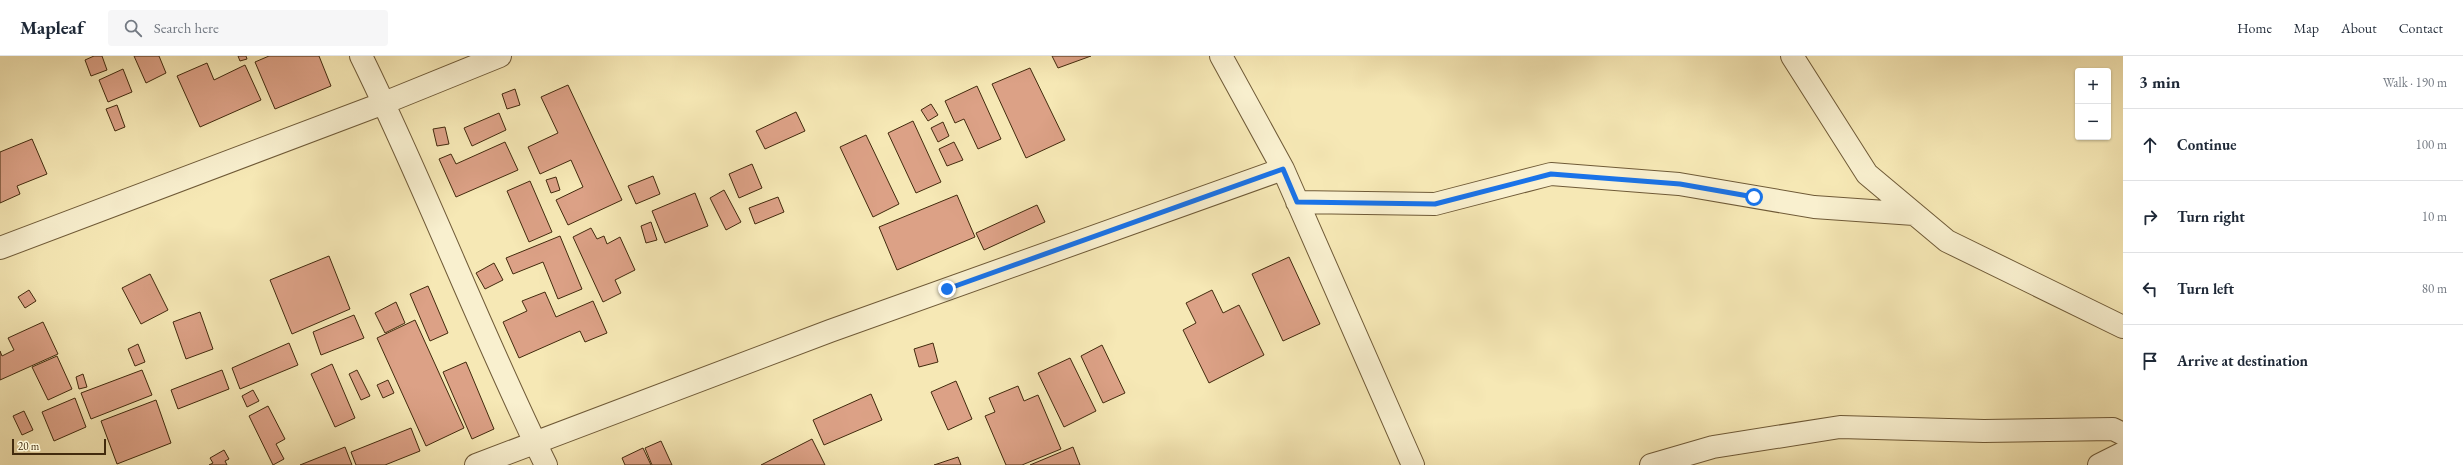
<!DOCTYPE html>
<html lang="en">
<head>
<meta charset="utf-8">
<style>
  :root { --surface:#fff; --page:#f6f6f7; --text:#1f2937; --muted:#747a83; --line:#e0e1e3 }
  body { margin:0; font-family:"EB Garamond",serif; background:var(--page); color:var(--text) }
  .controls { position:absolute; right:12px; top:12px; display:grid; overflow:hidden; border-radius:4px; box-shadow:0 1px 3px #0004 }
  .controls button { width:36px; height:36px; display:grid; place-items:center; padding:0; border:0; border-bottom:1px solid var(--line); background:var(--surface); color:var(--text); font:20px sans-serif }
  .scale { position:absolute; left:12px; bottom:10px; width:94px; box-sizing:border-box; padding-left:4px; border:2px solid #422a0d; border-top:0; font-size:11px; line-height:14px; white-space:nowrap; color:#422a0d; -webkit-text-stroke:3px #f9f0cf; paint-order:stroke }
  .stop { position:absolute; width:12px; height:12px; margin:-9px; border:3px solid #1a73e8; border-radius:50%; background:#fff }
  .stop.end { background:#1a73e8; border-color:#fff; box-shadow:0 1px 4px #0008 }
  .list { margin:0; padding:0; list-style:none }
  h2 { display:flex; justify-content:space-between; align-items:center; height:52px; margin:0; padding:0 16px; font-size:17px }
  h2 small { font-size:13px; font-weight:400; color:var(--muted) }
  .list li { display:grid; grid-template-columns:26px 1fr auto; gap:12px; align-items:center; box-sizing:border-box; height:72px; padding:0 16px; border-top:1px solid var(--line) }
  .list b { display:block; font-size:15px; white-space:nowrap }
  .list em { font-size:13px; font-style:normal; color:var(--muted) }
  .icon { flex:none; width:22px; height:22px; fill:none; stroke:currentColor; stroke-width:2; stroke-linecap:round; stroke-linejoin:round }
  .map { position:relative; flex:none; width:2123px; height:409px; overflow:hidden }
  header { display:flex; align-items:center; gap:24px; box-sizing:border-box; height:56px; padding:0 20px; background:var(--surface); border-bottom:1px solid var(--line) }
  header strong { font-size:19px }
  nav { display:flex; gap:22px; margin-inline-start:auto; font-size:14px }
  .search { width:280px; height:36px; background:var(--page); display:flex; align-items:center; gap:10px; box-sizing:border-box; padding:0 14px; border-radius:4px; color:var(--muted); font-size:15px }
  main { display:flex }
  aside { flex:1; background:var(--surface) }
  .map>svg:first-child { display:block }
  .building { fill:#dca186; stroke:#422a0d }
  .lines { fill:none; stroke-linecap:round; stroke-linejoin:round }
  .minor-casing { stroke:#6f5a37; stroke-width:24 }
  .minor { stroke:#f9f0cf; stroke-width:22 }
  .route { stroke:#1a73e8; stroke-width:5 }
</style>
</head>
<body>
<header>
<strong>Mapleaf</strong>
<div class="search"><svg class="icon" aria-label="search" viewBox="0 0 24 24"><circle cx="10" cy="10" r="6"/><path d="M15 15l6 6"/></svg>Search here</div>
<nav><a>Home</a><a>Map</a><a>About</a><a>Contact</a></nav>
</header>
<main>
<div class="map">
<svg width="2123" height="409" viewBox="0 0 2123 409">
  <rect width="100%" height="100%" fill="#f6e8b5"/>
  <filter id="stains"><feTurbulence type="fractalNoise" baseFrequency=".005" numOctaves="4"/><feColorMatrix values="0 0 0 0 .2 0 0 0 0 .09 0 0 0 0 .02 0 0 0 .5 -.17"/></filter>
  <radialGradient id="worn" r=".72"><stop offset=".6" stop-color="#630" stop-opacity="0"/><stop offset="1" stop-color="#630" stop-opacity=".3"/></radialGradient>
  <path class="building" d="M94 0H102L107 14 91 20 85 4Z
    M134 0H159L166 17 146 27Z
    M238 0H246L247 3 240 5Z
    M269 0H319L331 30 275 53 255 6Z
    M1052 0H1091L1058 12Z
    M207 7 214 24 245 9 261 44 200 71 177 20Z
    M1030 12 1065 84 1026 102 992 28Z
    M123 13 132 36 108 46 99 24Z
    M568 29 622 144 568 169 556 144 583 131 571 104 540 118 528 91 558 77 541 41Z
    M977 30 1001 83 978 93 964 63 955 67 945 45Z
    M515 33 520 49 507 53 502 38Z
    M931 48 938 59 928 65 921 54Z
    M117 49 125 71 115 75 106 53Z
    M796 56 805 75 765 93 756 75Z
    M499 57 506 74 472 90 464 72Z
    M913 65 941 126 916 137 888 77Z
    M943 66 949 80 938 86 931 72Z
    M445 71 449 88 437 90 433 73Z
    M866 79 899 148 873 161 840 91Z
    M32 83 47 118 17 130 20 138 0 147V96Z
    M505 86 518 114 456 141 439 103 451 98 456 108Z
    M954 86 963 104 947 110 939 93Z
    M752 108 762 132 739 142 729 118Z
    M653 120 660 138 636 148 628 130Z
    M556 121 560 134 551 137 546 124Z
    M530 125 552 176 529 186 507 135Z
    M724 134 741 166 726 174 710 142Z
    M695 137 708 170 665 187 652 155Z
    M957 139 975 181 897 214 879 171Z
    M778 141 784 156 755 168 749 152Z
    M1037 149 1045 166 984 194 976 177Z
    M651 166 657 184 646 187 641 170Z
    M591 172 597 183 604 180 607 188 620 181 635 214 615 224 621 237 603 246 573 181Z
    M560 180 582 233 558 243 543 206 513 218 506 202Z
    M329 200 350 253 292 278 270 224Z
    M1289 201 1320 268 1283 285 1252 218Z
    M494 207 503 224 485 233 476 217Z
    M150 218 168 254 141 268 122 232Z
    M428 230 448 277 430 285 410 238Z
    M29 234 36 245 25 252 18 241Z
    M1212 234 1223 257 1239 249 1264 299 1209 327 1183 274 1196 267 1186 247Z
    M545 236 556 261 593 245 607 277 585 286 580 275 519 302 503 266 527 255 522 245Z
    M396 246 405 267 385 277 375 257Z
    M200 256 213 293 186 303 173 266Z
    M354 259 364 282 321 299 313 276Z
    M415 264 464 372 426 390 377 282Z
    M43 266 58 298 0 324V295L2 300 14 294 8 282Z
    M289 287 298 309 240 333 232 312Z
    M933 287 938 306 919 311 914 293Z
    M138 288 145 306 135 310 128 293Z
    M1102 289 1125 337 1103 347 1081 300Z
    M57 300 72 333 48 344 32 311Z
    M1070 302 1096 355 1064 371 1038 317Z
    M466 306 494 373 472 383 443 316Z
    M332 308 355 362 335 371 311 318Z
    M142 314 152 339 91 363 81 337Z
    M222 314 229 333 178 353 171 334Z
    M357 314 370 340 361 344 349 318Z
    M83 318 87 331 79 333 76 321Z
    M388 324 394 337 383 342 377 329Z
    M956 325 972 363 948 374 931 336Z
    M1018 330 1024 345 1038 339 1061 393 1022 409H1006L985 360 995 356 989 342Z
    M253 334 259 345 247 351 242 340Z
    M871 338 882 364 824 389 813 364Z
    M75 342 86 371 54 385 42 356Z
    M156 344 171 387 117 408 101 365Z
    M268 350 285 383 276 388 284 403 273 409 249 360Z
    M24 355 33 374 22 379 13 360Z
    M411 372 420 395 385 409H356L351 396Z
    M812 383 825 409H761Z
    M661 385 672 409H652L645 392Z
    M345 391 352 409H300Z
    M1073 391 1080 409H1030Z
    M643 392 651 409H625L622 402Z
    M224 394 229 403 225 405 227 409H209L213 407 210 402Z
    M958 401 961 409H934Z"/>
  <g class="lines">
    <defs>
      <path id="minor" d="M361 0C427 134 480 275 546 409
        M1221 0 1283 113 1413 409
        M1792 0 1867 118 1947 185 2123 271
        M1297 146 1435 148 1551 118 1679 128 1814 151 1914 158
        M0 192 384 47 500 0
        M476 409 830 275 1283 113
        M1651 409 1713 391 1840 371 1984 375 2113 373 2123 378
        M2099 409 2123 397"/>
    </defs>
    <use href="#minor" class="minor-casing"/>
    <use href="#minor" class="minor"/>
  </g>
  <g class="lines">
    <path class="route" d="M947 233 1283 113 1297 146 1435 148 1551 118 1680 128 1754 141"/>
  </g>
  <rect width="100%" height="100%" filter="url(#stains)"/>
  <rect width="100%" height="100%" fill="url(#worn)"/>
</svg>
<div class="controls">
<button>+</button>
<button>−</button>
</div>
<div class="scale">20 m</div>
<div class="stop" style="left:1754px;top:141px"></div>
<div class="stop end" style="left:947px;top:233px"></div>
</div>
<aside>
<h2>3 min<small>Walk · 190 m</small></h2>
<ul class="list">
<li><svg class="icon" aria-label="ahead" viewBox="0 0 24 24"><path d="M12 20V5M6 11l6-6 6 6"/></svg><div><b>Continue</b></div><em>100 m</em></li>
<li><svg class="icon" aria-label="right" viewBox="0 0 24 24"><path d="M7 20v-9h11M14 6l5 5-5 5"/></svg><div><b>Turn right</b></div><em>10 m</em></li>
<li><svg class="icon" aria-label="left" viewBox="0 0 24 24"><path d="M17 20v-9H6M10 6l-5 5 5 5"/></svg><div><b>Turn left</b></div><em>80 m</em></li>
<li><svg class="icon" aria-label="arrive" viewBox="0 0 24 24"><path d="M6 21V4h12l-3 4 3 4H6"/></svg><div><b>Arrive at destination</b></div></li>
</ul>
</aside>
</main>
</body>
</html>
